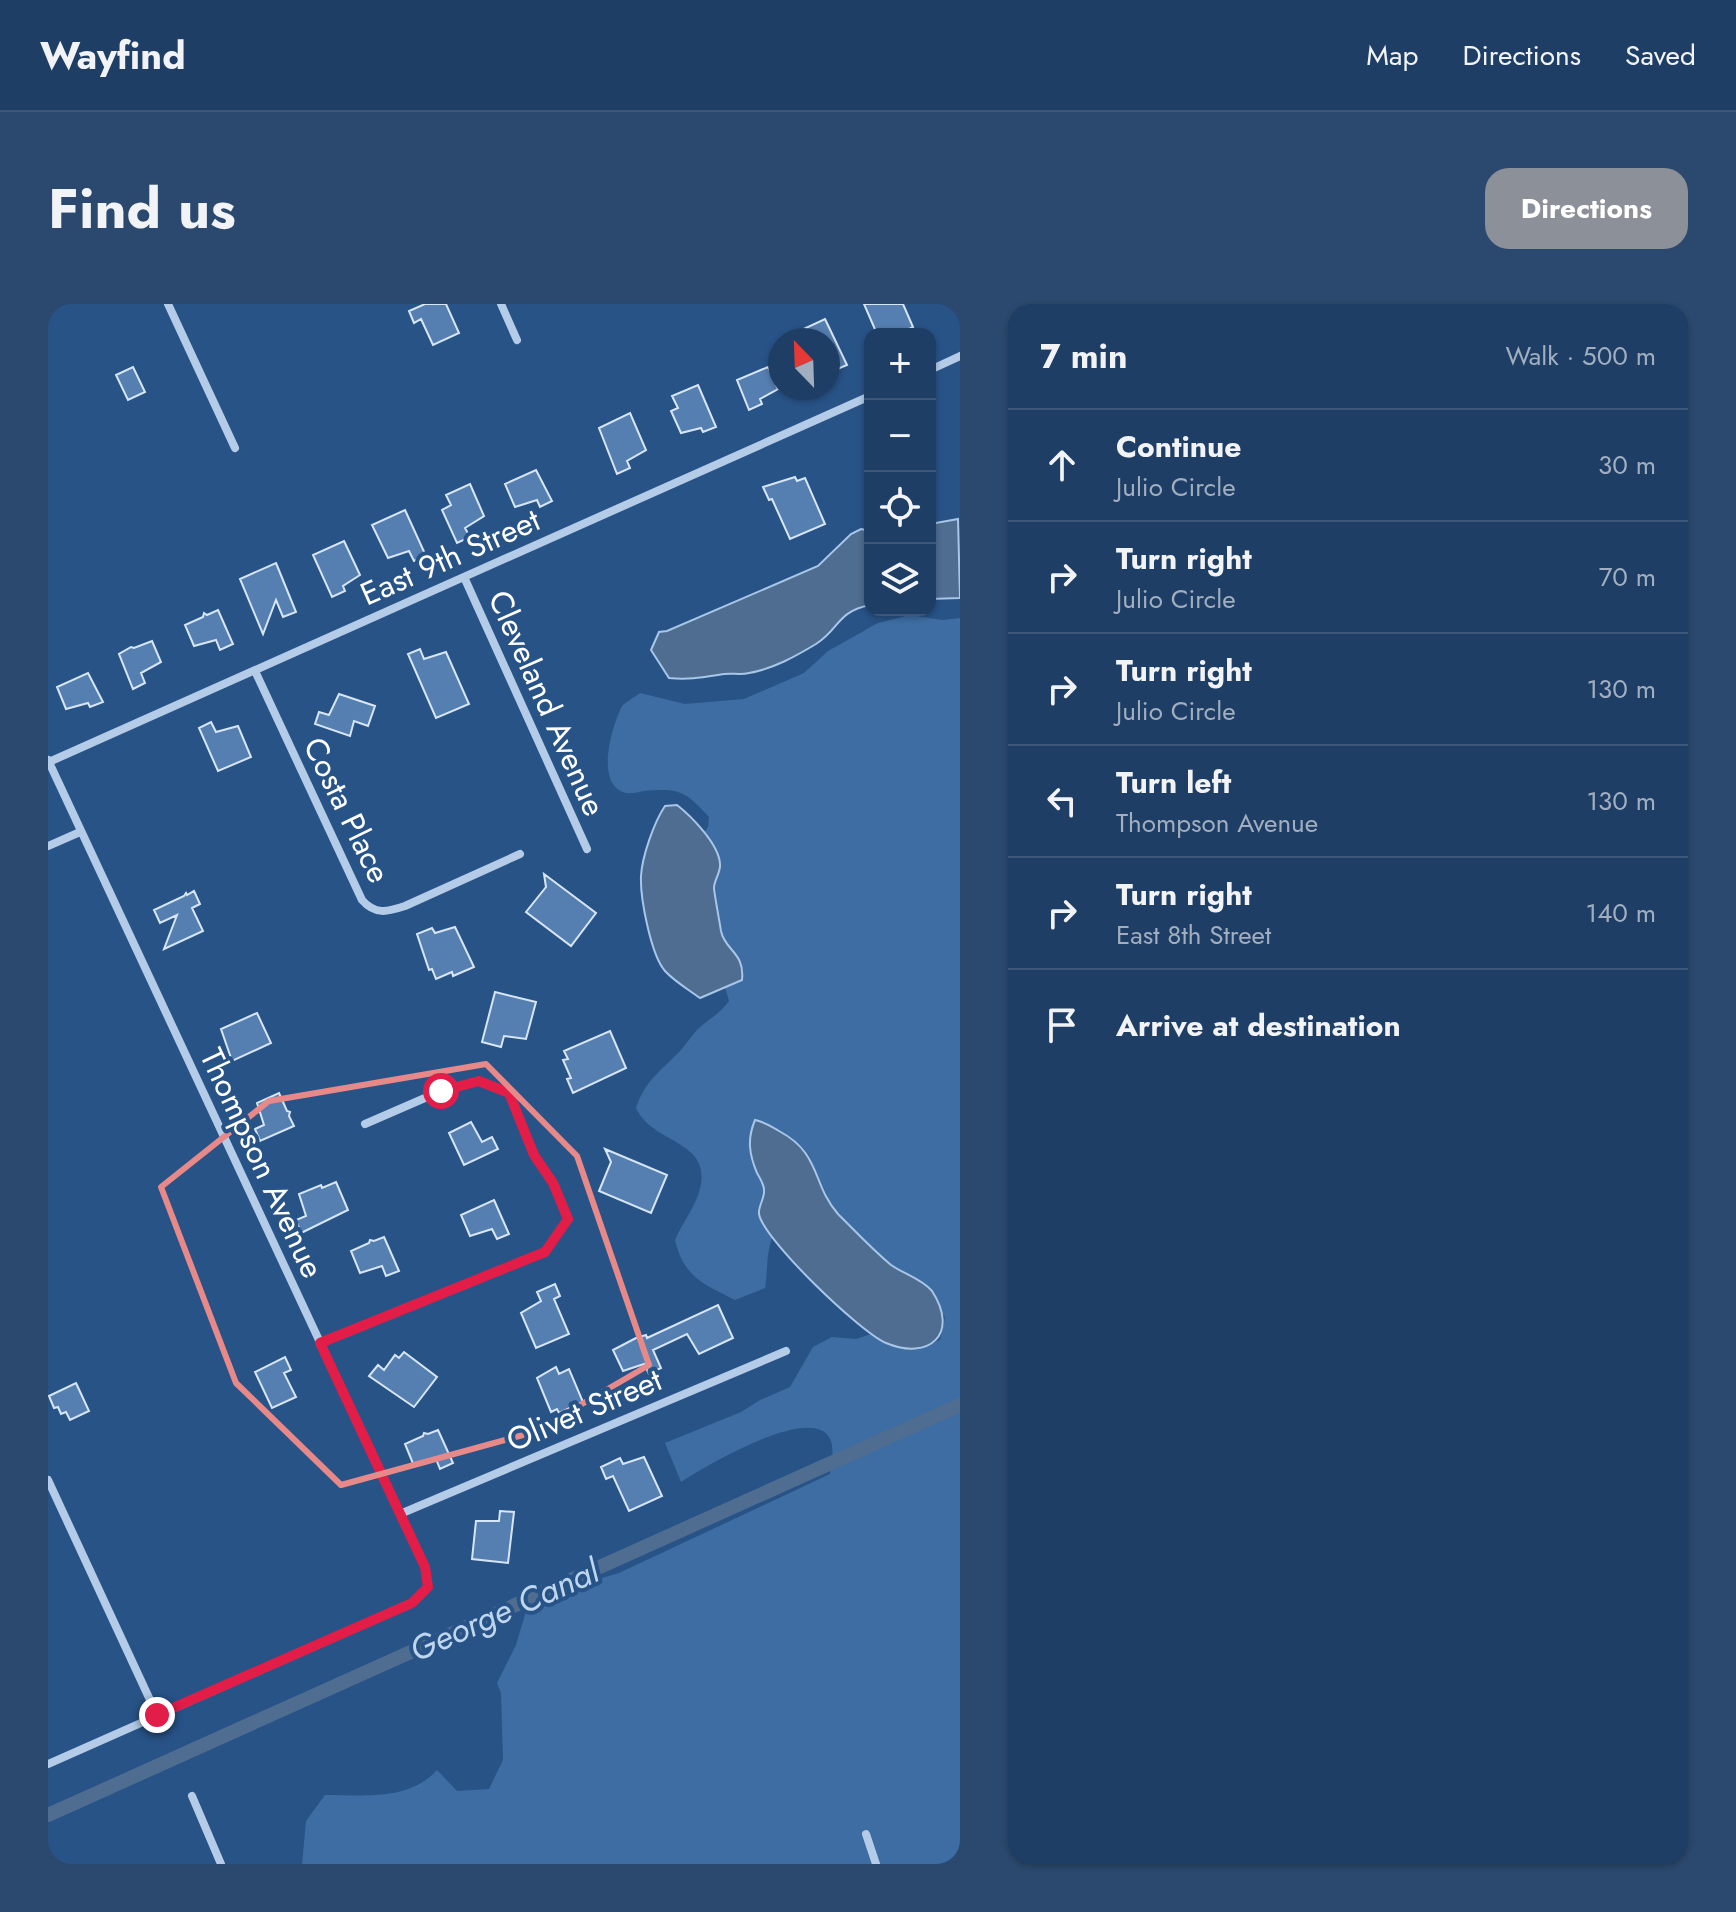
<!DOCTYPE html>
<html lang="en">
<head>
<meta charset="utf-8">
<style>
  :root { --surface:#1e3e65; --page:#2b496e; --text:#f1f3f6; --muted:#a1aebf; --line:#3c5779; --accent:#8c9099 }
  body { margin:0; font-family:Jost,sans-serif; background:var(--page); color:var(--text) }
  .controls { position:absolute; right:24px; top:24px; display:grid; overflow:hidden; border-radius:16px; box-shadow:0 2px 6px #0004 }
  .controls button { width:72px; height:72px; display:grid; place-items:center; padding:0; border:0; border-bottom:2px solid var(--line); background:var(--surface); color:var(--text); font:40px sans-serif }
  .compass { position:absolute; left:720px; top:24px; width:72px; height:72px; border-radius:50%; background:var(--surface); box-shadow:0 2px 6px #0004; rotate:337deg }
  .stop { position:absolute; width:24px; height:24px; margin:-18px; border:6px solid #e11d48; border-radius:50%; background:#fff }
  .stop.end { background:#e11d48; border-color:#fff; box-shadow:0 2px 8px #0008 }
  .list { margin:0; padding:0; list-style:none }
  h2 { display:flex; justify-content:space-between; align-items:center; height:104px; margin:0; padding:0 32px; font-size:34px }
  h2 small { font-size:26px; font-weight:400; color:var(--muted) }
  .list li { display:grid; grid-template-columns:52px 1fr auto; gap:24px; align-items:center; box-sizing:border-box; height:112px; padding:0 32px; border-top:2px solid var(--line) }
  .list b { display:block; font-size:30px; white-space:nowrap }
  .list p { margin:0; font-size:26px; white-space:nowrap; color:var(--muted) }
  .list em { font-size:26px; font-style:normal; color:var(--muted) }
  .icon { flex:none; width:44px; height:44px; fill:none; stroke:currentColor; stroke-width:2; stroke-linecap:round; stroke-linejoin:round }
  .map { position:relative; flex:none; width:912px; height:1560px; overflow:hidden; border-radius:24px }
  header { display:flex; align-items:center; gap:48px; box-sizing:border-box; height:112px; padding:0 40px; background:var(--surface); border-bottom:2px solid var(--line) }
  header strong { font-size:38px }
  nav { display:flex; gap:44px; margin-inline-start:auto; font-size:28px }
  .intro { display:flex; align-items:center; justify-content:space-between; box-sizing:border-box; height:192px; padding:0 48px }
  h1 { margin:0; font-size:56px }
  .button { padding:20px 36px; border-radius:24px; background:var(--accent); color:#fff; font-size:28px; font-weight:700 }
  main { display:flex; gap:48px; padding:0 48px }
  aside { flex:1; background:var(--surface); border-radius:24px; box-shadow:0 2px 6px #0004 }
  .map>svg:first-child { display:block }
  .green { fill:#3d6da3 }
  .water { fill:#4f6d91; stroke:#a8c7e8; stroke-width:2 }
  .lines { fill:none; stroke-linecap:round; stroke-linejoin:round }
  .canal { stroke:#4f6d91; stroke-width:14 }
  .building { fill:#557fb0; stroke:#d7e6f6; stroke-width:2 }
  .minor { stroke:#b4cce8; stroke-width:8 }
  .route { stroke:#e11d48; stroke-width:10 }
  .marked { fill:none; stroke:#e88989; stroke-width:6; stroke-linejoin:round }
  .labels { text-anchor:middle; stroke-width:8; stroke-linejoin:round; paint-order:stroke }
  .street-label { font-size:32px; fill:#fff; stroke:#285387 }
  .water-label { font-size:34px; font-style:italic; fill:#bfd6ef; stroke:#285387 }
</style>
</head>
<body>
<header>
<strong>Wayfind</strong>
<nav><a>Map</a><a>Directions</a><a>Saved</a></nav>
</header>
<div class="intro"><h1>Find us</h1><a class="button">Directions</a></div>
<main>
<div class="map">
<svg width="912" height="1560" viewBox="0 0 912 1560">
  <rect width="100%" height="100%" fill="#285387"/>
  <path class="green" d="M862 311 894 316 912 314V1560H254L258 1517 277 1491C316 1491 361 1497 389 1466L409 1487 441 1485 455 1456 453 1389 449 1379 468 1341 478 1307 516 1287V1285L571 1269 782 1170C784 1160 787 1142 781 1133 761 1101 657 1162 633 1178L617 1139 693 1108 712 1096 742 1083 765 1043 784 1033 808 1035 823 1030C846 1048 867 1047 892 1036L897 1014 888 994 874 979 844 962 798 918 783 901 761 851 753 842 717 818 701 844 717 885 710 908 724 934C718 951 720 966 717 984L687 996C656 980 636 974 627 936 634 919 647 904 652 885 664 835 605 841 588 804 597 776 615 765 633 746 639 739 643 732 649 726 659 716 673 709 681 697L677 683 694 676 674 628 666 584 670 551 656 529 660 523 661 513C637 487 632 484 596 487 591 488 583 490 578 489 546 481 564 423 573 404 576 398 586 394 592 389L637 400 696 395 756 369 780 347 830 319Z"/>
  <path class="water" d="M910 215 912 294 882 295V220Z
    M813 225 822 227V301C788 308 792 325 768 340 748 352 725 365 701 369 693 371 685 369 676 370 656 373 642 376 621 374L603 346 611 328 619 327 770 262 803 230Z
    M629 501C643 512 671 540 672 560 673 568 666 576 666 584 666 588 672 620 673 627 677 647 697 648 694 676L652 694C641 686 626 677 617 667 603 651 592 594 593 572 594 553 606 518 617 502Z
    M707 816C717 818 722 822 731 827 774 850 763 879 790 910 807 927 825 946 843 961 856 970 874 975 884 987 912 1030 881 1057 838 1039 812 1028 715 935 711 910 710 902 717 894 716 886 716 881 712 874 709 869 701 850 699 835 707 816Z"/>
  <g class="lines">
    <path class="canal" d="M0 1511 912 1101"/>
  </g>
  <path class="building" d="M377 0H398L411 29 385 41 373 15 366 19 361 7Z
    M816 0H855L865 23 851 30H829Z
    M777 15 799 61 780 69V36H732Z
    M85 63 97 88 80 96 68 71Z
    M720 63 730 85 712 95 714 100 701 106 689 76Z
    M650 81 668 123 655 128 653 124 633 129 623 107 630 104 624 92Z
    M582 109 598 146 579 157 582 164 569 170 551 124Z
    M488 166 504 197 492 203 489 196 467 203 457 180Z
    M747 173 749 177 757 174 777 220 742 235 724 195 721 196 715 183Z
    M422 180 436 212 417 224 422 233 409 239 394 206 403 201 398 191Z
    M357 206 378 252 366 257 361 247 340 254 324 221Z
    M296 237 312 271 295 282 297 287 284 293 265 251Z
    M228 259 248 308 235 313 228 296 215 330 192 275Z
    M170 306 185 340 172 346 168 336 146 342 137 321 155 313 156 309 159 311Z
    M104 337 113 358 93 369 97 379 85 385 71 350 83 343 86 344Z
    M372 345 376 355 398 348 421 400 388 414 360 350Z
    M40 369 55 398 42 403 40 399 18 405 9 383Z
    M291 390 327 402 320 422 306 417 302 432 267 420 271 408 281 411Z
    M163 418 168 428 190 422 203 453 170 467 151 424Z
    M496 570 548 609 523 642 478 608 498 583Z
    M146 587 152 600 144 604 155 627 116 645 129 611 112 619 106 606 136 592 138 589 139 591Z
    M407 623 426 663 405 672 404 668 388 675 384 665 381 666 369 630 384 624 387 629Z
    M447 688 488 698 478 735 456 732 453 743 434 738Z
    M209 709 223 739 184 757 173 725Z
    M562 727 578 764 525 789 519 775 523 774 515 756 520 755 516 747Z
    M231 789 239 807 242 808 241 812 246 822 212 837 207 825 216 821 209 799Z
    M423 818 434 838 444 833 450 845 416 861 401 829Z
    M557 845 619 871 603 909 551 887 563 858Z
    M288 878 300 906 253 929 248 916 258 912 251 890 273 881 274 884Z
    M446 896 461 930 449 935 444 925 422 932 413 911Z
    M336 933 351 967 338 972 334 962 312 969 303 947 321 939 322 936 326 937Z
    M507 980 512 992 506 995 521 1030 488 1044 473 1009 493 997 489 988Z
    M670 1001 685 1034 651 1050 639 1030 605 1046 613 1064 601 1070 596 1060 575 1067 565 1046 588 1034 598 1031 599 1034Z
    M356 1048 389 1073 366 1103 321 1072 330 1061 336 1066 347 1051 351 1054Z
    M237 1053 243 1066 236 1069 248 1093 224 1104 207 1068Z
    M508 1063 511 1070 521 1065 535 1098 511 1109 509 1105 503 1108 489 1074Z
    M28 1079 41 1107 22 1116 18 1108 13 1110 10 1103 6 1104 1 1092Z
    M390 1126 405 1159 392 1165 388 1155 366 1162 357 1140 375 1132 376 1129 380 1130Z
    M596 1153 614 1192 581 1207 565 1172 558 1175 553 1163 572 1154 575 1160Z
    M452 1207 466 1208 460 1259 424 1255 428 1217H451Z"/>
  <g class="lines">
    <path class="minor" d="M120 0 187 144
      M453 0 469 36
      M882 66 912 52
      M416 273 539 545
      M207 367 314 596C327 611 339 608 357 602L472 550
      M0 456 377 1263 380 1283 364 1299 0 1460
      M1 458 822 92
      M0 542 32 528
      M272 1039 497 948 520 915 505 879 486 851 461 789 431 777 393 787 317 820
      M0 1176 109 1411
      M352 1210 738 1047
      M144 1492 173 1560
      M818 1530 828 1560"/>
  </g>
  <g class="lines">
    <path class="route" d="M109 1411 364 1299 380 1283 377 1263 272 1039 497 948 520 915 505 879 486 851 461 789 431 777 393 787"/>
  </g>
  <path class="marked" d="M438 760 529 852 601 1061 486 1128 293 1181 188 1079 113 883 221 797Z"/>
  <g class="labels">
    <g class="street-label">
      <text transform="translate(402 253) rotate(-24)" y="11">East 9th Street</text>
      <text transform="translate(499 399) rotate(66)" y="11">Cleveland Avenue</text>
      <text transform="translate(299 506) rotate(64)" y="11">Costa Place</text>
      <text transform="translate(214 859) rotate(65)" y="11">Thompson Avenue</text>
      <text transform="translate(536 1106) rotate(-23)" y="11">Olivet Street</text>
    </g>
    <g class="water-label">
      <text transform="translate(456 1306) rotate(-24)" y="12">George Canal</text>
    </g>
  </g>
</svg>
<div class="controls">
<button>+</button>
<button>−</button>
<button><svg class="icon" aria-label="locate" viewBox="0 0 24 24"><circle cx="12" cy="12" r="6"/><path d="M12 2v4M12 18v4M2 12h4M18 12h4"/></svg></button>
<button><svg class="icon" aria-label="layers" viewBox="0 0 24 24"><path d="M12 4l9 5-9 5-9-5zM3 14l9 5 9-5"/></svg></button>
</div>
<svg class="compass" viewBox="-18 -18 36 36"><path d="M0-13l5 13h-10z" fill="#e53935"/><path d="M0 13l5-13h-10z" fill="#a1aebf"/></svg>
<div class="stop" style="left:393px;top:787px"></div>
<div class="stop end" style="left:109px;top:1411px"></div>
</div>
<aside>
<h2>7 min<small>Walk · 500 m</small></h2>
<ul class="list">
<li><svg class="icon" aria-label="ahead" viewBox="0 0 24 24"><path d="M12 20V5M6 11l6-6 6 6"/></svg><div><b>Continue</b><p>Julio Circle</p></div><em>30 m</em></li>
<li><svg class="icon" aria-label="right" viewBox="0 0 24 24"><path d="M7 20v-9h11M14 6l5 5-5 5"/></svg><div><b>Turn right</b><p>Julio Circle</p></div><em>70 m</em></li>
<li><svg class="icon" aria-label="right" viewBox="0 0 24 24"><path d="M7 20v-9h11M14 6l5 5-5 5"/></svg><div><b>Turn right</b><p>Julio Circle</p></div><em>130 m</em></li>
<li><svg class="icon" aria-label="left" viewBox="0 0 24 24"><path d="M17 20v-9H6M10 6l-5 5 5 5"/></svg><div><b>Turn left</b><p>Thompson Avenue</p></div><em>130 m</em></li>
<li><svg class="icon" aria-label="right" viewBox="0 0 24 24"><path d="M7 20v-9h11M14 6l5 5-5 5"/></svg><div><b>Turn right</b><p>East 8th Street</p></div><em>140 m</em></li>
<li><svg class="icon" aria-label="arrive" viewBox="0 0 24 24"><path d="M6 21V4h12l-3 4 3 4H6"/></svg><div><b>Arrive at destination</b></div></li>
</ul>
</aside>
</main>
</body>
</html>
